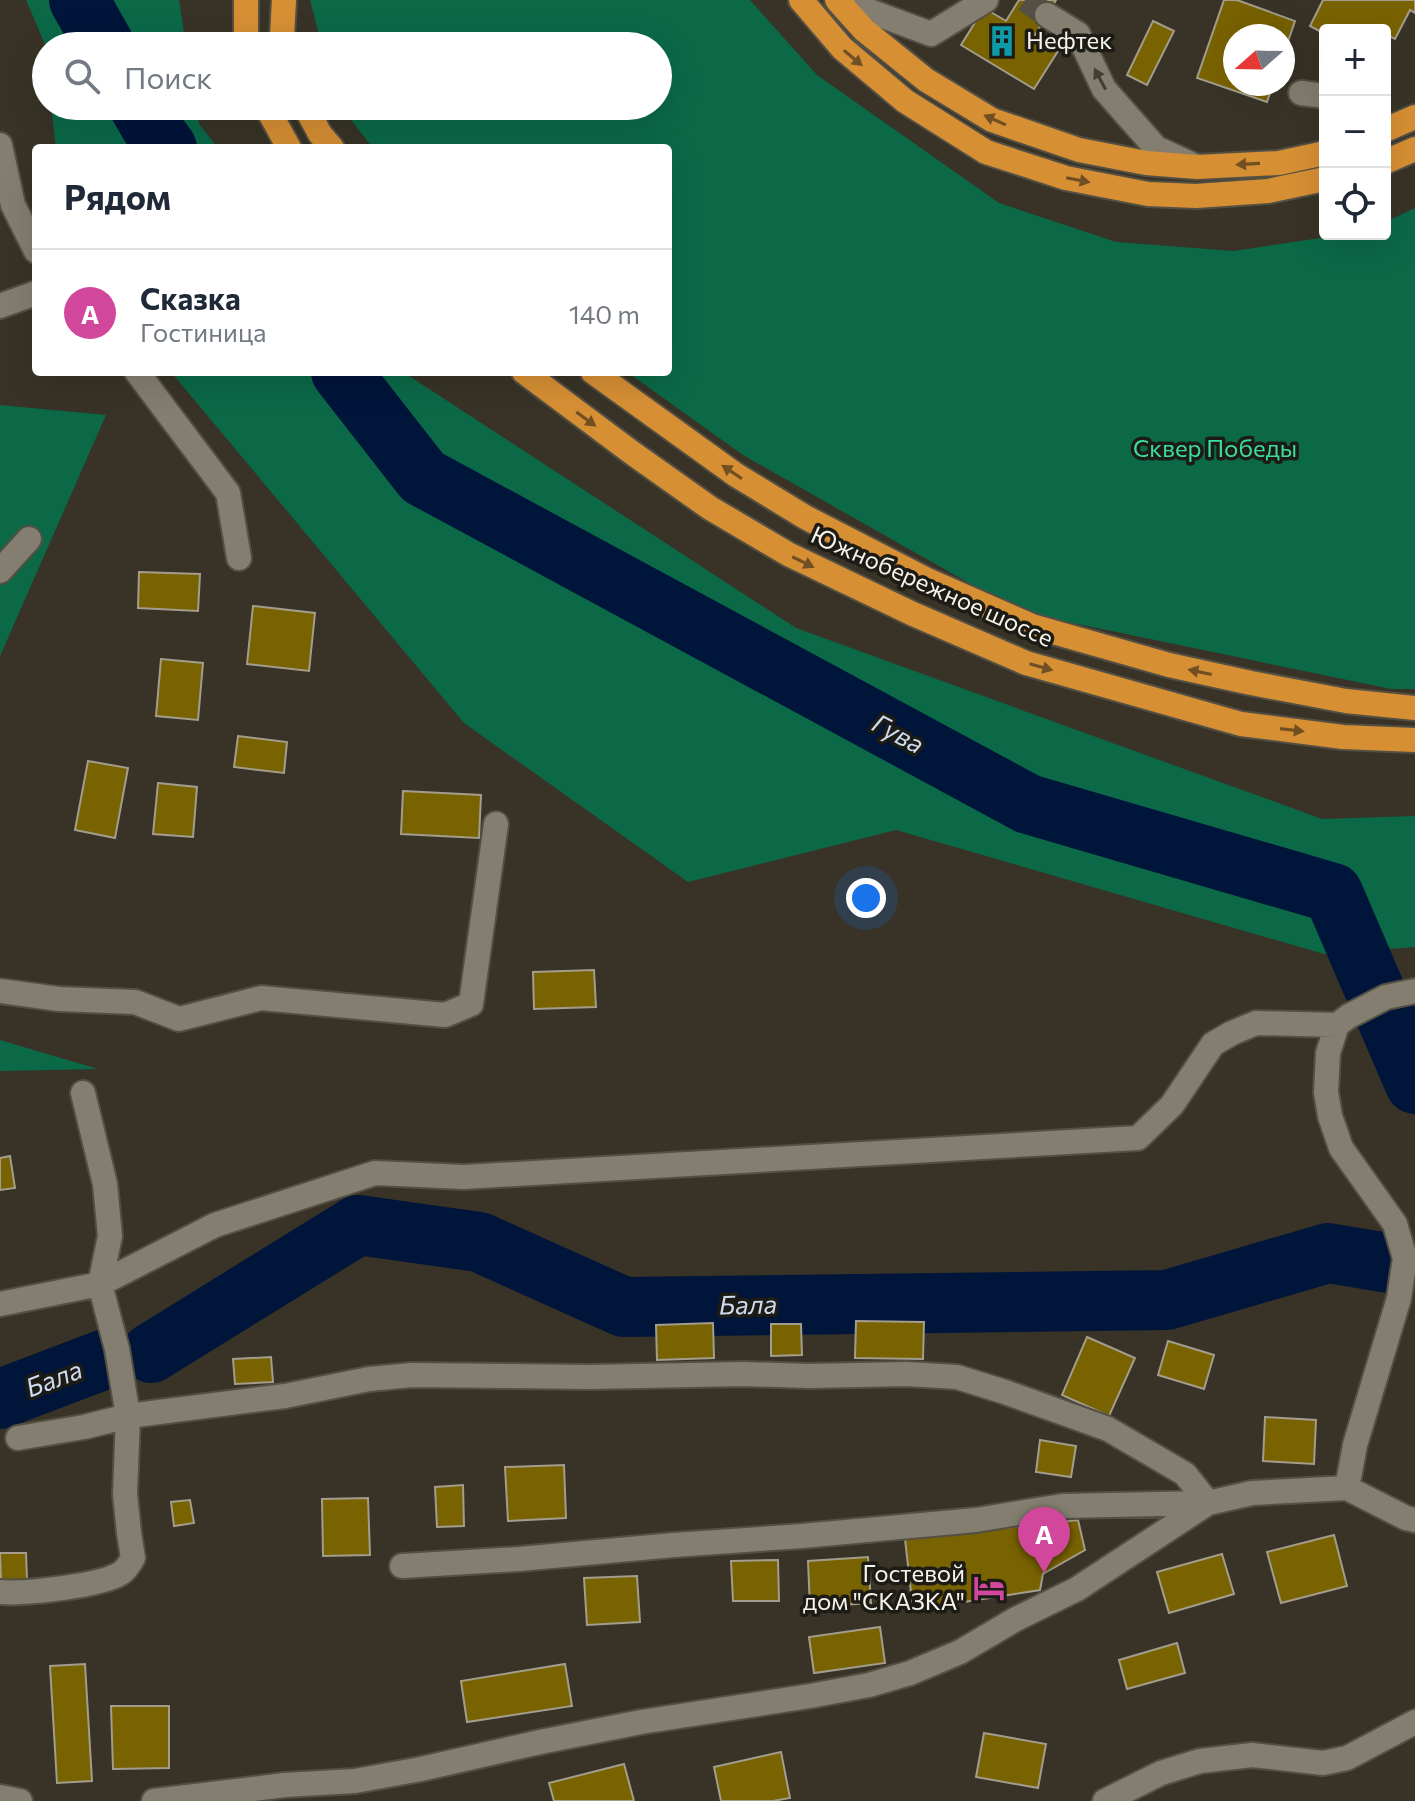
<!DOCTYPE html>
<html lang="ru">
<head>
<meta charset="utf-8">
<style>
  :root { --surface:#fff; --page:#f6f6f7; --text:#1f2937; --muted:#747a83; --line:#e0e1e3; --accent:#66638c }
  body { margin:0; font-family:Commissioner,sans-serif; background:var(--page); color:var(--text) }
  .controls { position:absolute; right:24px; top:24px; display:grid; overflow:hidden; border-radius:8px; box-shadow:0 8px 32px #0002 }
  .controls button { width:72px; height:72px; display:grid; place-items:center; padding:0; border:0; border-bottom:2px solid var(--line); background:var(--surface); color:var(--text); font:40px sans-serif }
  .compass { position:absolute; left:1223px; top:24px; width:72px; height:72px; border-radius:50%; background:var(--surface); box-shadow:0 8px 32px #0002; rotate:250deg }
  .you { position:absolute; left:866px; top:898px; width:28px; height:28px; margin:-20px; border:6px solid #fff; border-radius:50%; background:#1a73e8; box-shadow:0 0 0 12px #1a73e833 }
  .badge { display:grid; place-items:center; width:52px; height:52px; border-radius:50%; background:var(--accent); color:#fff; font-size:26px; font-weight:700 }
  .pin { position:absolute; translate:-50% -66px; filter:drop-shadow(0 2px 4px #0008) }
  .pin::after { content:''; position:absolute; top:42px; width:28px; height:24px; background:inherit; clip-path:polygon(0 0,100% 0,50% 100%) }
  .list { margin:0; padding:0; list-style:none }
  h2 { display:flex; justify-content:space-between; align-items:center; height:104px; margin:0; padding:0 32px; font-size:34px }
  h2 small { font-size:26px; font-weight:400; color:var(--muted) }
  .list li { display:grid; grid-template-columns:52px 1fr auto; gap:24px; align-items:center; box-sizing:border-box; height:128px; padding:0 32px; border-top:2px solid var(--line) }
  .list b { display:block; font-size:30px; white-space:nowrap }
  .list p { margin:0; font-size:26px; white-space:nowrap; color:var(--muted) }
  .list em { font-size:26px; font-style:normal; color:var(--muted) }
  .icon { flex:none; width:44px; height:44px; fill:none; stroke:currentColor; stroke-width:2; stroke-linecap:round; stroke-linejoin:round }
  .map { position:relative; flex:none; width:1415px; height:1801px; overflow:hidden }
  .search { position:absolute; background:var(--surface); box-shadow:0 8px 32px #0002; left:32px; top:32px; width:640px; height:88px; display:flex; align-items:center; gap:20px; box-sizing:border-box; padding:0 28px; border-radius:44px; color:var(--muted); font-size:30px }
  .panel { position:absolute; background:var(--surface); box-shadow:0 8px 32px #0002; left:32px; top:144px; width:640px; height:232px; border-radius:8px }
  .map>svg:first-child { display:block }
  .green { fill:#0b6948 }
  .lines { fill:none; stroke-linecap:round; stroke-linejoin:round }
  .river { stroke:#00153a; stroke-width:60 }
  .building { fill:#796200; stroke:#a29d8d; stroke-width:2 }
  .minor-tunnel { stroke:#545043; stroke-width:24; stroke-dasharray:24 12; stroke-linecap:butt }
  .minor-casing { stroke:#534f43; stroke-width:28 }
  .highway-casing { stroke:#534f43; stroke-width:28 }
  .minor { stroke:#837e6f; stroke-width:24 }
  .highway { stroke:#d78f34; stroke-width:24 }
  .oneway { fill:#714f23 }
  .oneway2 { fill:#413e34 }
  .labels { text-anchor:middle; stroke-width:7; stroke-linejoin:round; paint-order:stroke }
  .poi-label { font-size:24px; fill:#f6f3ea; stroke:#1d1b15; text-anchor:start }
  .park-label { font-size:24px; fill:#3add9f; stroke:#1d1b15 }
  .street-label { font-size:24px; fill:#f6f3ea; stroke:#1d1b15 }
  .water-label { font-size:26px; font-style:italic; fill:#cddcf0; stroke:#1d1b15 }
</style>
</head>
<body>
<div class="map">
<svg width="1415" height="1801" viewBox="0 0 1415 1801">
  <rect width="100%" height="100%" fill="#383326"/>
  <path class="green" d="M26 0H179L186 46H46V56L45 44Z
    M310 0H750L817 75 999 203 1116 242 1234 251 1347 234H1385V222L1415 208V689H1391L1020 612 743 455 627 372H668V148H373L340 106H658V46H322Z
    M51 106H196L199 124 218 148H56Z
    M171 372H403L796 628 1322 819 1415 816V947L1324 954 896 830 688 882 464 723Z
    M0 405 106 415 0 656Z
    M0 1040 98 1069 0 1071Z"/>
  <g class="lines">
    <path class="river" d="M79 0 105 46
      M139 106 150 125 167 148
      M341 372 423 477 1028 804 1333 893 1415 1084
      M151 1353 358 1225 479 1242 624 1307 1167 1300 1328 1253 1388 1263
      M0 1399 108 1358"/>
  </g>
  <path class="building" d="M1019 0H1056L1034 37 1058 51 1034 89 961 45 984 8 1006 21Z
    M1224 0H1237L1295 21 1283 56V36H1235V84H1273L1267 102 1197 78Z
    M1323 0H1415V13L1410 10 1395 39 1385 34V30L1375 29 1325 30V34L1310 26Z
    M1153 21 1174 31 1147 85 1127 75Z
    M139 572 200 574 198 611 138 608Z
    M253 606 315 613 309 671 247 664Z
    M161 659 203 663 198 720 156 716Z
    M238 736 287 742 284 773 234 767Z
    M88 761 128 768 115 838 75 830Z
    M158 783 197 787 193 837 153 834Z
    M403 791 481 795 479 838 401 834Z
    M594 970 596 1007 534 1009 533 972Z
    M10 1156 15 1188 0 1190V1158Z
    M856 1321 924 1322 923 1359 855 1358Z
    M713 1323 714 1358 657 1360 656 1325Z
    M771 1324H801L802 1355 771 1356Z
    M1087 1337 1135 1358 1109 1416 1062 1395Z
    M1168 1341 1214 1355 1204 1389 1158 1375Z
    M271 1357 273 1382 235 1384 233 1359Z
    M1265 1417 1316 1420 1314 1464 1263 1461Z
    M1040 1440 1076 1446 1071 1477 1036 1472Z
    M564 1465 566 1518 508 1521 505 1467Z
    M463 1485 464 1526 437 1527 435 1487Z
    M368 1498 370 1555 323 1556 322 1499Z
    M190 1500 194 1523 174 1526 171 1502Z
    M1078 1520 1085 1550 1043 1574 1040 1590 913 1610 905 1539Z
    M1334 1535 1347 1586 1281 1603 1267 1552Z
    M0 1553H26L27 1580 1 1581Z
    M1222 1554 1234 1594 1169 1613 1157 1572Z
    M868 1557 871 1603 810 1607 808 1561Z
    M778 1560 779 1601H733L731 1561Z
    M637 1576 640 1622 587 1625 584 1578Z
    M880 1627 885 1663 814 1673 809 1637Z
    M1177 1643 1185 1673 1127 1689 1119 1660Z
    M85 1664 92 1781 57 1783 50 1666Z
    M565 1664 572 1706 467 1722 461 1681Z
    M111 1706H169V1768L113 1769Z
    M984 1733 1046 1744 1038 1788 976 1777Z
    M781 1752 790 1798 773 1801H721L714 1767Z
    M624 1764 634 1801H554L549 1783Z"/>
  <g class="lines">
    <path class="minor-tunnel" d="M1025 0 1047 15"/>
    <defs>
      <path id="minor" d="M840 0 931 34 986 0
        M1047 15 1078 34 1104 89 1156 148 1195 166
        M1301 93 1325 96
        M0 145 13 205 36 251
        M0 306 36 293
        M137 372 228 493 239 558
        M0 571 29 539
        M0 991 59 999 135 1002 179 1019 261 998 445 1015 471 1004 496 824
        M1337 1025 1328 1053 1326 1092 1330 1116 1341 1148 1395 1224 1405 1258 1399 1298 1355 1445 1347 1488
        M0 1304 100 1284 215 1225 375 1173 464 1177 1138 1138 1172 1105 1213 1044 1232 1033 1256 1023 1337 1025 1349 1016 1386 997 1415 991
        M18 1438 84 1427 128 1416 285 1396 369 1379 412 1375 589 1377 743 1374 809 1376 907 1374 957 1377 1005 1392 1108 1429 1185 1474 1208 1503
        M402 1566 519 1559 674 1545 802 1536 976 1520 1062 1506 1208 1503 1252 1493 1347 1488 1406 1518 1415 1520
        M0 1592C24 1594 101 1586 121 1573 126 1570 130 1563 133 1558L129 1533 125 1494 128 1416 117 1349 100 1284 110 1236 105 1184 83 1093
        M0 1797 20 1801
        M154 1801 285 1785 355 1781 421 1769 540 1742 641 1722 810 1696 869 1685 910 1673 960 1652 1016 1619 1077 1589 1208 1503
        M1105 1801 1161 1773 1200 1761 1252 1755 1323 1763 1347 1758 1415 1722"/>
      <path id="highway" d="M246 0V46
        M284 0 282 36 285 46
        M801 0 842 48 905 101 986 152 1066 178 1148 194 1196 196 1268 191 1325 179
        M837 0 864 30 926 80 992 120 1079 150 1146 163 1197 167 1279 163 1325 153
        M266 106 289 148
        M305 106 320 134 332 148
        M1385 130 1415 117
        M1385 162 1415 149
        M524 372 631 452 710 508 788 554 913 614 1026 663 1241 724 1343 737 1415 740
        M593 372 736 475 805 517 925 579 1032 626 1169 665 1251 683 1346 701 1415 708"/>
    </defs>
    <use href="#minor" class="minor-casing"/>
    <use href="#highway" class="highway-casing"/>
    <use href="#minor" class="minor"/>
    <use href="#highway" class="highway"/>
  </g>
  <defs><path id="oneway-solid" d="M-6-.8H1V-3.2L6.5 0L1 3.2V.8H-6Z" transform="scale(2)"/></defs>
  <g class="oneway">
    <use href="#oneway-solid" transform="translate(853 58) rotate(40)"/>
    <use href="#oneway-solid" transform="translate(995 120) rotate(-156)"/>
    <use href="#oneway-solid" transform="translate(1248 164) rotate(177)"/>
    <use href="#oneway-solid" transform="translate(1078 180) rotate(11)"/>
    <use href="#oneway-solid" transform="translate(586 419) rotate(36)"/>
    <use href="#oneway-solid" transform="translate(732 472) rotate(-146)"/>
    <use href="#oneway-solid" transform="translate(803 562) rotate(26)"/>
    <use href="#oneway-solid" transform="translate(1041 667) rotate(16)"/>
    <use href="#oneway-solid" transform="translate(1200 672) rotate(-168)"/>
    <use href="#oneway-solid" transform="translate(1292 730) rotate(7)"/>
  </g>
  <use class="oneway2" href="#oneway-solid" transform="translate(1100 79) rotate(-118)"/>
  <defs>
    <symbol id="building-bare" viewBox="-9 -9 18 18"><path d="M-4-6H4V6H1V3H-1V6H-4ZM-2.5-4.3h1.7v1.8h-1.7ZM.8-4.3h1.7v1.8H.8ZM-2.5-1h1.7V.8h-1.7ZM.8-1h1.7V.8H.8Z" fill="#0f9aa8" stroke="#1d1b15" stroke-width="2.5" paint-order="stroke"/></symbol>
    <symbol id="hotel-bare" viewBox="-9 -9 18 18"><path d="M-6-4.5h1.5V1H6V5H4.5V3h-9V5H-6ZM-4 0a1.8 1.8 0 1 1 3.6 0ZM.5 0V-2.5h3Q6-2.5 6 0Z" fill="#d1479c" stroke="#1d1b15" stroke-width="2.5" paint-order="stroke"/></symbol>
  </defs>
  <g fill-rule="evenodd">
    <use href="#building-bare" x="980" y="19" width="44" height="44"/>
    <use href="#hotel-bare" x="967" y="1566" width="44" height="44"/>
  </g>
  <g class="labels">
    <g class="poi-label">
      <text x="1026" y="49">Нефтек</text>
      <text x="965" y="1582" text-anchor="end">Гостевой<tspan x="965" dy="28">дом "СКАЗКА"</tspan></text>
    </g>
    <g class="park-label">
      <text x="1215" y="457">Сквер Победы</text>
    </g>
    <g class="street-label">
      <text transform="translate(932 587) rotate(24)" y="8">Южнобережное шоссе</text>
    </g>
    <g class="water-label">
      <text transform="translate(898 734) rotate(28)" y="9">Гува</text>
      <text transform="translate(748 1305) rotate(-1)" y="9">Бала</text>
      <text transform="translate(54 1379) rotate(-21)" y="9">Бала</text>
    </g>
  </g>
</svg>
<div class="controls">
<button>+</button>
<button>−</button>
<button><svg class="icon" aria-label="locate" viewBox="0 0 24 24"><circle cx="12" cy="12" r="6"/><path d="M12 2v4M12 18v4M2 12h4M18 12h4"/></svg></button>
</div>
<svg class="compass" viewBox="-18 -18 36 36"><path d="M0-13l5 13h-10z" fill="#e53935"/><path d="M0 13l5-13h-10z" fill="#747a83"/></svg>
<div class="you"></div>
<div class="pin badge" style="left:1044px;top:1573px;background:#d1479c">A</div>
<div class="search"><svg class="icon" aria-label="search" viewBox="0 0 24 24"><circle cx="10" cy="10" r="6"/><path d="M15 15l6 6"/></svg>Поиск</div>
<section class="panel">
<h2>Рядом<small></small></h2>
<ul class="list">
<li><span class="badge" style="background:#d1479c">A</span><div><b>Сказка</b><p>Гостиница</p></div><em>140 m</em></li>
</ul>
</section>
</div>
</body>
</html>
